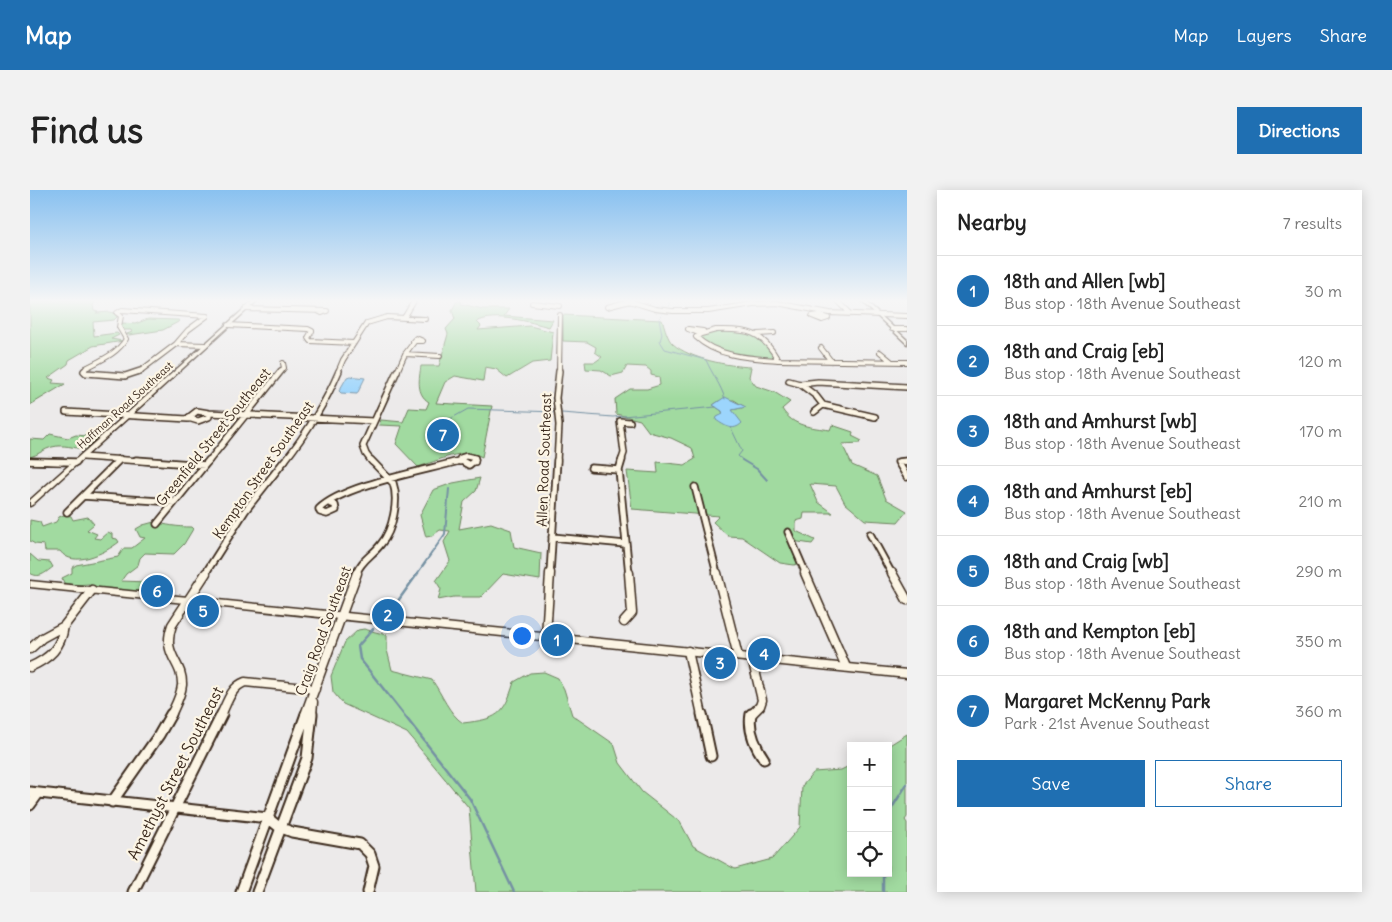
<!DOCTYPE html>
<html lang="en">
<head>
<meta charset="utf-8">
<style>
  :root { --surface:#fff; --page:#f2f2f2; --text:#222; --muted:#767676; --line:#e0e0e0; --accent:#1f6fb2 }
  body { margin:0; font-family:Delius,sans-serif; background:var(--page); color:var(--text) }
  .controls { position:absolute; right:15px; bottom:15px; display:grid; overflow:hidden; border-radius:0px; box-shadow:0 2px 12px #0003 }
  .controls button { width:45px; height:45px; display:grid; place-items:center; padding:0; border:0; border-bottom:1px solid var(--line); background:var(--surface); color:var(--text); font:25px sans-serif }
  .you { position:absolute; left:491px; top:445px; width:18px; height:18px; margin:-12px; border:4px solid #fff; border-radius:50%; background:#1a73e8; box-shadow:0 0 0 8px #1a73e833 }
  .badge { display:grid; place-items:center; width:32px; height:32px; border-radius:50%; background:var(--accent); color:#fff; font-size:16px; font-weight:700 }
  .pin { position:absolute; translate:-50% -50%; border:2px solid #fff; box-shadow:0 1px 5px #0006 }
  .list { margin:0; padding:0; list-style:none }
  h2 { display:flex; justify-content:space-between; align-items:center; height:65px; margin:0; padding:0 20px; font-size:21px }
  h2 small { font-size:16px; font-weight:400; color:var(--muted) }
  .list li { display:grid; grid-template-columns:32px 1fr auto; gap:15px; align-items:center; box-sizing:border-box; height:70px; padding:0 20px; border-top:1px solid var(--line) }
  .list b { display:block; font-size:19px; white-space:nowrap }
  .list p { margin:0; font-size:16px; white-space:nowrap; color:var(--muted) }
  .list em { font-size:16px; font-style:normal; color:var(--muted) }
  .actions { display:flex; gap:10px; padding:15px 20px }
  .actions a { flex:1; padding:11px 0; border:1px solid var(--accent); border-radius:0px; text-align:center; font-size:18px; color:var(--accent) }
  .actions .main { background:var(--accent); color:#fff }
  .icon { flex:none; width:28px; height:28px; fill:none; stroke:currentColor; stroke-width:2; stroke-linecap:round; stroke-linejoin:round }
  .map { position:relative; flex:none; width:877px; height:702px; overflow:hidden; border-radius:0px }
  header { display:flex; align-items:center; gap:30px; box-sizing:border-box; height:70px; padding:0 25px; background:var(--accent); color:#fff }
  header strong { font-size:24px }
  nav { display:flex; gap:28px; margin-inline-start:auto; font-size:18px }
  .intro { display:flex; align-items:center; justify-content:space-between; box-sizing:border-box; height:120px; padding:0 30px }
  h1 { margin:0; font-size:35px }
  .button { padding:12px 22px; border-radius:0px; background:var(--accent); color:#fff; font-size:18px; font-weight:700 }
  main { display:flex; gap:30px; padding:0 30px }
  aside { flex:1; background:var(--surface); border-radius:0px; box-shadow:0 2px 12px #0003 }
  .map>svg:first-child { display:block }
  .green { fill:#a1daa0; stroke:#6e825f; fill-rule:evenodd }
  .water { fill:#9cd5fc; stroke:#7591a3 }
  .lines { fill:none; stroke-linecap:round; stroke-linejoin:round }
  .stream-far2 { stroke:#7591a3; stroke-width:1 }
  .stream-far1 { stroke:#7591a3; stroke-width:2 }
  .stream { stroke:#7591a3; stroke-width:2.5 }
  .minor-far4-casing { stroke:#3b2a1e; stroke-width:6 }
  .minor-far3-casing { stroke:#3b2a1e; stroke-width:8 }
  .minor-far2-casing { stroke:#3b2a1e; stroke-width:9 }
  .minor-far1-casing { stroke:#3b2a1e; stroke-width:11 }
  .minor-casing { stroke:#3b2a1e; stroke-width:13 }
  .tertiary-casing { stroke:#3b2a1e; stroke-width:3 }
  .minor-far4 { stroke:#fcf5e5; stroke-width:4 }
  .minor-far3 { stroke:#fcf5e5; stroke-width:5 }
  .minor-far2 { stroke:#fcf5e5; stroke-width:5.5 }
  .minor-far1 { stroke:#fcf5e5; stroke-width:8 }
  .minor { stroke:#fcf5e5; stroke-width:9 }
  .tertiary { fill:#fcf5e5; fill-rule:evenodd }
  .labels { text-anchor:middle; stroke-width:4.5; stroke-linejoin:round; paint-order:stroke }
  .far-street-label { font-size:11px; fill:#3b2a1e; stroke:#fcf5e5 }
  .street-label { font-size:14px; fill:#3b2a1e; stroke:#fcf5e5 }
  .near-street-label { font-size:16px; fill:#3b2a1e; stroke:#fcf5e5 }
</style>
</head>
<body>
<header>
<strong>Map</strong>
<nav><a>Map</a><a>Layers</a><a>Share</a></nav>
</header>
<div class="intro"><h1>Find us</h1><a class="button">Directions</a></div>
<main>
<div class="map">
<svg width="877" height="702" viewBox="0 0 877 702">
  <rect width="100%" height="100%" fill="#eceaea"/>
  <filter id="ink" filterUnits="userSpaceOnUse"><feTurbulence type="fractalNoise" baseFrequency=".02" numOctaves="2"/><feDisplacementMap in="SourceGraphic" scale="10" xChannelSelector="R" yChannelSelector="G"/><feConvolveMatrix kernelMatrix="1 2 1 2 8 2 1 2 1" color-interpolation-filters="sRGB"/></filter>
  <g filter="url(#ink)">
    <path class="green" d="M0 111H66L63 115 64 121 68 122 66 123 80 122 90 124 84 130 63 132 64 146 87 143 89 145 81 149 93 151 63 156 39 170 38 174 18 188 24 190 22 193 35 194 0 215Z
      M427 111H432L431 114 453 119H479L474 126 523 130 519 137C501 132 463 122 447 132L451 136 448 140 500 136 523 142 520 171 502 173 477 188 466 179 455 177 453 191 425 186 415 192 406 213 462 216 452 267C433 257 408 271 388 277L366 254 372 236 349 235 351 230 373 232 379 218 396 219 399 212C386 204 389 189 391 176H409L418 144 416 139 425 129 422 120Z
      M533 125 632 130C635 137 637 149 643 154 660 169 698 176 721 177L719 187 726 196 744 202 760 212 752 219C763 237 781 237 800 240L802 235 823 242 822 246 832 251 830 253 812 254 822 275 847 286 856 309 877 321 868 332 835 330 815 313 806 296 780 294 788 312 803 323H774L773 329 766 331V341L785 350 782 354 762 351 771 373 764 375 750 373 712 347 698 346 683 332 689 326 602 319 597 281 628 283 627 272 655 275 665 269 662 258 641 248 619 242 610 230 586 224 585 209 600 199H617L630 195 629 187 621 185V181L616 177 597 176 593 183 581 186 571 180 556 179 555 172H565L572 167 565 162 566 157 557 152 533 151ZM704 210 715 217 702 220 703 224 693 225 692 221 683 215 689 211Z
      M118 129 148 130 150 131 133 140 99 145 97 144 102 142 101 140H93L90 136 93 133 105 134Z
      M680 140 715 141 727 144 748 170C731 168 671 166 666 147L673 141Z
      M20 244 38 248 46 245 69 247 54 259C43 258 34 254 22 257 14 259 8 265 0 267V249L14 250Z
      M450 288 446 301 434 312 429 339 461 333 481 340 484 357 511 363 510 390 473 384 451 407H424L408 410 411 399 406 391 420 371 414 352 420 341 410 340 402 346 396 347 390 325 403 300 423 293Z
      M34 325 41 326 43 330 58 327 64 334 57 340 67 344 64 348 70 349 78 342 82 344V348L87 349 89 352C75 363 43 379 30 361H15L14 355 5 354 0 351V330L10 332 12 337 26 332 29 327Z
      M124 332C137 335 146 337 161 337L163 339 154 354 144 364 115 363 110 368 108 375 96 384 91 391 118 392 120 396 111 405 89 404 80 399 70 398 59 394 44 395 34 393 32 388 42 383V378L46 375 88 367 94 358H102L115 348 110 347 106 339 113 335Z
      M0 364 8 371 20 372 23 377C15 383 9 389 0 383Z
      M334 439 357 445V460L362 480 402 490C412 504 419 524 433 533 467 529 474 526 484 492L500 483 514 482 528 488 534 499 542 525 584 554 590 573 612 602 650 632 663 656 705 679 742 669 770 637 772 596 784 582 811 580 821 575V683H858V556L877 544V627L875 630 877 633V702H446L439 618 377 543 313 514 303 502 301 486 315 452 328 440Z"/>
    <path class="water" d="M320 186 335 188 327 204 311 203 309 201 317 187Z
      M695 207 716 217 702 220 712 233C703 242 695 236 686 230L687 227 693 224 692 221 683 215Z"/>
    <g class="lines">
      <path class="stream-far2" d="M636 119 640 115 638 111
        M634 121 629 129 632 144 630 151 635 159 676 170C682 184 691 195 695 209
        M532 223 583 227 686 217
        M701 238 712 261 708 266 715 272
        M418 262 411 250 413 233 438 219 525 222"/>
      <path class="stream-far1" d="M712 270 727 279 737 290
        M387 384 415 344 419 299"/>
      <path class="stream" d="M360 422 388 383
        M343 439 328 456 330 469 440 609 484 702
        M858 624 877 594
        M853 683V702"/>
      <defs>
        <path id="minor-far4" d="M599 111 625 119 643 121H678L723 114 747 113 800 123 877 126
          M808 111 821 124
          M502 113 530 116
          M577 117 600 111
          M216 119 297 121 292 123 288 121
          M789 125 798 128 792 130 782 126Z
          M374 128 384 111
          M198 135 278 139 282 141 278 148 280 151 324 153
          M862 139H877
          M686 140C718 139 732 141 748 170 720 168 687 167 666 147L671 144Z
          M669 143 658 139 673 141
          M728 144 744 143
          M386 148 393 151H383Z
          M146 154 175 155
          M791 158 801 171
          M850 162 861 171
          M375 164 410 166
          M748 170 877 172
          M55 182 54 181 56 178C71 170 87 164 96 149L89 137 91 126 87 123 92 120 177 126 158 140 146 154 109 182
          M250 182 254 178 253 173
          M308 182 313 170 337 133 357 127 395 129
          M367 182 375 164 384 152
          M529 182 530 125"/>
        <path id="minor-far3" d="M54 181 56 183 95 186 110 181
          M759 191 770 194 788 192 877 197
          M770 194 786 206 793 215 784 222
          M793 215 845 227
          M167 221 179 223V227L168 231 158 228Z
          M36 222 158 229
          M179 223 344 231
          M53 267 125 272
          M0 271 32 272
          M87 272 90 269
          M178 272 251 181
          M254 272C276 244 295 214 309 181
          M342 272 336 264 333 256 367 181
          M426 272 429 271
          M430 272V268L436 266 445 268V272
          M527 272 529 235 526 208 529 181
          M591 272 594 263 590 231 600 232
          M871 272 877 271"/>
        <path id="minor-far2" d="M106 270 175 275
          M430 270 439 275 445 270
          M592 270 589 280 599 384
          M0 271 46 272
          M877 271 868 272 877 287
          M561 278 589 280
          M665 297 687 384
          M53 306 144 312
          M299 313 305 315 306 320 297 324 290 322 289 319C313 295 394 281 429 271
          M37 322 89 270
          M127 334 179 270
          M758 342 776 384
          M840 344 862 384
          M522 347 595 354
          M175 384 215 321 255 270
          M326 384C331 370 343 365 351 354 363 340 369 310 363 293L341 270
          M520 384 527 270"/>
        <path id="minor-far1" d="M687 383 708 466
          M775 383 816 477
          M862 383 877 410
          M594 432 602 423 599 383
          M516 446 520 383
          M0 459 12 448 34 436 62 400
          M658 461 672 525
          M0 477C20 468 31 458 34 436
          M141 525C145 516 151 506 152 495 153 471 131 466 142 435L176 383
          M191 525C197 513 201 497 215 492L285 499
          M275 525 327 383
          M282 525 283 512
          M721 525 730 516 732 510 722 468"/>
        <path id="minor" d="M672 524 681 566
          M721 524C718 540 725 556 734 569
          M0 602 238 628 249 637 262 642 330 654 340 664 344 676 338 702
          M82 612 129 545 141 524
          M0 615 8 604
          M103 702 192 524
          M211 702 276 524
          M227 702 277 568 282 524"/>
        <path id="tertiary" d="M223 111H227L2 315 0 316V310Z
          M831 111H835L877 150V154Z
          M0 391 877 480V488L0 397Z"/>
      </defs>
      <use href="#minor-far4" class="minor-far4-casing"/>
      <use href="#minor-far3" class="minor-far3-casing"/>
      <use href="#minor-far2" class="minor-far2-casing"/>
      <use href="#minor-far1" class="minor-far1-casing"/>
      <use href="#minor" class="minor-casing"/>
      <use href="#tertiary" class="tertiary-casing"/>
      <use href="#minor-far4" class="minor-far4"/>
      <use href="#minor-far3" class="minor-far3"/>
      <use href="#minor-far2" class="minor-far2"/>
      <use href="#minor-far1" class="minor-far1"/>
      <use href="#minor" class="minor"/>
      <use href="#tertiary" class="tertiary"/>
    </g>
  </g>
  <linearGradient id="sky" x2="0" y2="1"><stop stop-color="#89c1f0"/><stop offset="0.53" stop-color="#f6f6f6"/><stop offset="1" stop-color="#f6f6f6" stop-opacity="0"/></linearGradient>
  <rect width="877" height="209" fill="url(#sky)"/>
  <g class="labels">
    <g class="far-street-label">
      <text transform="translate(95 215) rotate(-42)" y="4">Hoffman Road Southeast</text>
    </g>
    <g class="street-label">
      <text transform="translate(183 247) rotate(-51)" y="5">Greenfield Street Southeast</text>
      <text transform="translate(514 270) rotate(-88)" y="5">Allen Road Southeast</text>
      <text transform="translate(233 280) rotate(-55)" y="5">Kempton Street Southeast</text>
      <text transform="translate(293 441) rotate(-70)" y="5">Craig Road Southeast</text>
    </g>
    <g class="near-street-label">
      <text transform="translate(145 583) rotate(-63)" y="6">Amethyst Street Southeast</text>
    </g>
  </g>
</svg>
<div class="controls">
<button>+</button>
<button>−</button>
<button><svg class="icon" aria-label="locate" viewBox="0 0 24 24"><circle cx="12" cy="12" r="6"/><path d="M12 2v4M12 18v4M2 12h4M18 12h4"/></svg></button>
</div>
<div class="you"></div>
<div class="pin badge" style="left:527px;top:450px">1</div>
<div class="pin badge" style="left:358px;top:425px">2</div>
<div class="pin badge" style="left:690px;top:473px">3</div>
<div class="pin badge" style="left:734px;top:464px">4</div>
<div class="pin badge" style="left:173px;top:421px">5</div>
<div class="pin badge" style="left:127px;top:401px">6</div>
<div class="pin badge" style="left:413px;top:245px">7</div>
</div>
<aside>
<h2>Nearby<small>7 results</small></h2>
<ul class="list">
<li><span class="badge">1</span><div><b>18th and Allen [wb]</b><p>Bus stop · 18th Avenue Southeast</p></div><em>30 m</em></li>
<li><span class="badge">2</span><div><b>18th and Craig [eb]</b><p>Bus stop · 18th Avenue Southeast</p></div><em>120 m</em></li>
<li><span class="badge">3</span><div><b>18th and Amhurst [wb]</b><p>Bus stop · 18th Avenue Southeast</p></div><em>170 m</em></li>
<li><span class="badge">4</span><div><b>18th and Amhurst [eb]</b><p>Bus stop · 18th Avenue Southeast</p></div><em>210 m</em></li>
<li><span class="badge">5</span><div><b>18th and Craig [wb]</b><p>Bus stop · 18th Avenue Southeast</p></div><em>290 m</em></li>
<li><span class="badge">6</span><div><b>18th and Kempton [eb]</b><p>Bus stop · 18th Avenue Southeast</p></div><em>350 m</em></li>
<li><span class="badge">7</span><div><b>Margaret McKenny Park</b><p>Park · 21st Avenue Southeast</p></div><em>360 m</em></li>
</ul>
<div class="actions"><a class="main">Save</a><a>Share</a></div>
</aside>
</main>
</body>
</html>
